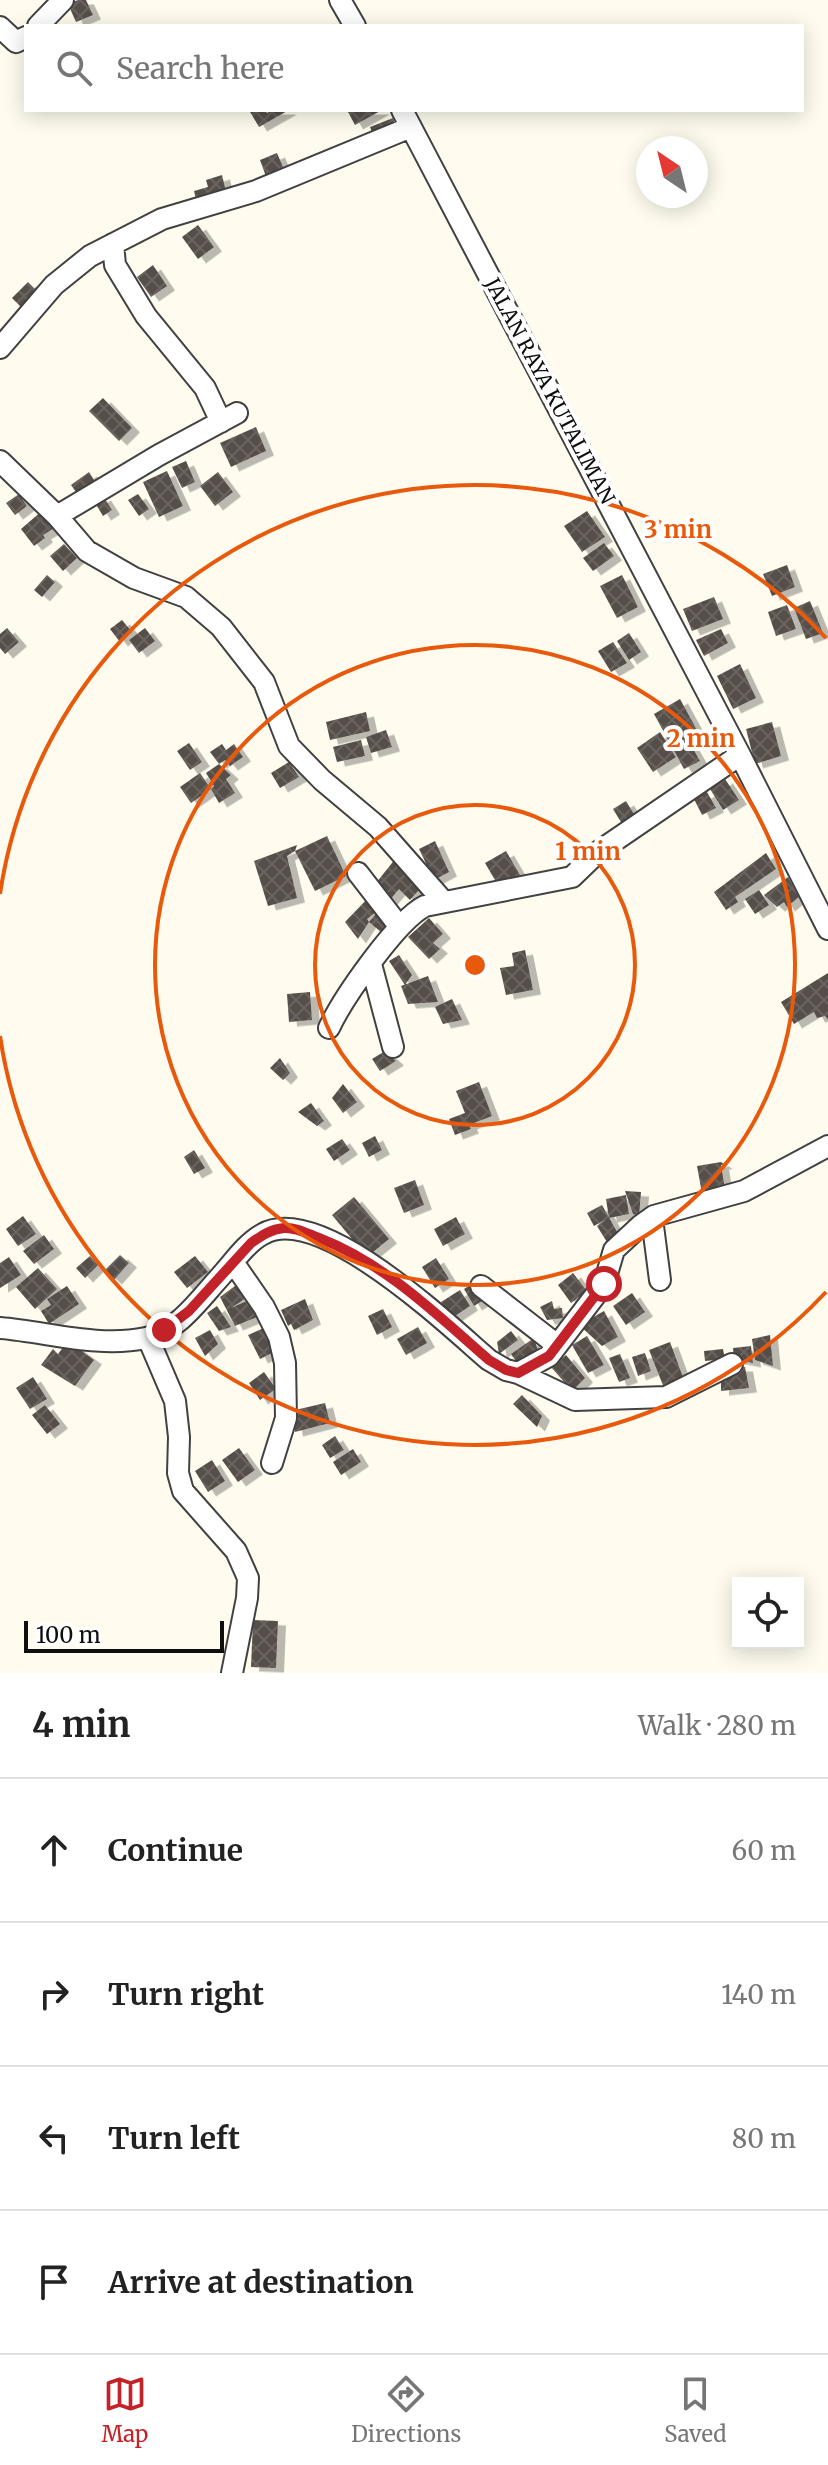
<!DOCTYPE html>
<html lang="en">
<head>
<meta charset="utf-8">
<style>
  :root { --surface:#fff; --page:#f6f6f6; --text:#222; --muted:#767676; --line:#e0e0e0; --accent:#c22228 }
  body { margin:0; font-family:Merriweather,serif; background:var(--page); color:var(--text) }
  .controls { position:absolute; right:24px; bottom:24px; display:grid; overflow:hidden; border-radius:0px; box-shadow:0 4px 20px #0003 }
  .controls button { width:72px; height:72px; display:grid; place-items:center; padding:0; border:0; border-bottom:2px solid var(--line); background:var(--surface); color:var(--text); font:40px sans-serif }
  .compass { position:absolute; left:636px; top:136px; width:72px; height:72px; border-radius:50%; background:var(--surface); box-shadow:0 4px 20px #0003; rotate:325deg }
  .scale { position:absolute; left:24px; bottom:20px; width:200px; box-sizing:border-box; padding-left:8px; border:4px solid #0e0e0e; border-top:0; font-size:22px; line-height:28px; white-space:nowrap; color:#0e0e0e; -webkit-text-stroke:6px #fff; paint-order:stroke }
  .stop { position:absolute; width:24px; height:24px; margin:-18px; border:6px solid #c22228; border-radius:50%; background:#fff }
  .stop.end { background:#c22228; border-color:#fff; box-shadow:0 2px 8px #0008 }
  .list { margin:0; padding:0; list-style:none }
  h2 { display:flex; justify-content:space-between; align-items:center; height:104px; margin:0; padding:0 32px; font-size:34px }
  h2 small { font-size:26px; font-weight:400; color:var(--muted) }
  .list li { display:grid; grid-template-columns:52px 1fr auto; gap:24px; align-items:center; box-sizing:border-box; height:144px; padding:0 32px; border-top:2px solid var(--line) }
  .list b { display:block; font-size:30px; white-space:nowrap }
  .list em { font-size:26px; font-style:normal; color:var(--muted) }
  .icon { flex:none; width:44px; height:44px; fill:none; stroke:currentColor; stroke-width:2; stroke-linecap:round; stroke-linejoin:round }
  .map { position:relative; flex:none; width:828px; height:1673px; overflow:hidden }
  .search { position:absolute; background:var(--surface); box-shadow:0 4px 20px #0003; left:24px; right:24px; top:24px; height:88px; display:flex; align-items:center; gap:20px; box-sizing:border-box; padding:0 28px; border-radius:0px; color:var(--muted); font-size:30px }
  .sheet { height:680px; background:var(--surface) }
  nav { display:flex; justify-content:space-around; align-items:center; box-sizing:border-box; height:112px; border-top:2px solid var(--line); background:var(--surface); font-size:22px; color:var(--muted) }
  nav a { display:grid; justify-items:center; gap:4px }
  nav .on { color:var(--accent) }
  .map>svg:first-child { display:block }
  .building { fill:url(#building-cross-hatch); filter:url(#shadow) }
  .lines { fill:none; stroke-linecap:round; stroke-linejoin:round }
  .minor-casing { stroke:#414141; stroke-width:24 }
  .minor { stroke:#fff; stroke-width:20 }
  .route { stroke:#c22228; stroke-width:10 }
  .ring { fill:none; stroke:#e8590c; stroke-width:4 }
  .labels { text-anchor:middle; stroke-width:8; stroke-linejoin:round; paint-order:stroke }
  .street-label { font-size:20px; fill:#0e0e0e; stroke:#fff }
  .centre { fill:#e8590c; stroke:#fff; stroke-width:4 }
  .ring-label { font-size:24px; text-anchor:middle; font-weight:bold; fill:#e8590c; stroke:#fff; stroke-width:8; stroke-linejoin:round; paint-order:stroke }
</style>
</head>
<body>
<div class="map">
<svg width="828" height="1673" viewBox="0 0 828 1673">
  <defs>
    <pattern id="building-cross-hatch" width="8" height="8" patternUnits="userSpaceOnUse" patternTransform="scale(2)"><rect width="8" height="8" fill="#574f4a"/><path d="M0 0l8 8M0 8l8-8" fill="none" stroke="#6a6460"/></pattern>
    <filter id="shadow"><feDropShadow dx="8" dy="4.5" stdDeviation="0" flood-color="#0004"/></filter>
  </defs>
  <rect width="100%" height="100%" fill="#fffcef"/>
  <path class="building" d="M78 0H86L93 15 76 22 68 4Z
    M249 110H265L267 113 272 110H289L259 127Z
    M347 110H382L355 125Z
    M393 118 397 130 374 138 370 127Z
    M277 153 286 174 268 182 260 160Z
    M222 175 227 196 197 204 194 191 208 187 206 180Z
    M198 225 214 247 198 259 182 237Z
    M153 265 167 286 151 297 137 277Z
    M28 282 41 295 25 311 12 298Z
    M103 398 132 428 119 441 89 411Z
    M256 427 266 451 231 467 220 443Z
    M186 461 195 482 182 488 172 467Z
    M167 471 183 506 159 517 143 482Z
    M89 472 98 486 80 498 71 485Z
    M218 472 233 492 215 506 200 486Z
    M19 494 27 506 15 515 6 503Z
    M138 494 149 509 139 516 128 500Z
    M103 496 112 510 103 516 94 501Z
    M43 510 53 529 43 535 45 538 34 546 21 529Z
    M587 511 605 537 582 552 564 526Z
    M604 543 614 556 593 571 583 558Z
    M64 544 77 558 63 571 50 556Z
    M787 565 795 587 772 596 763 574Z
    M47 575 55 582 42 597 34 590Z
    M622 575 638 607 617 618 600 586Z
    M714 597 723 619 692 631 683 609Z
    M810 601 823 633 806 639 794 608Z
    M787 605 796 629 776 636 768 612Z
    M122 620 132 632 120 642 110 629Z
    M7 628 19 642 5 654 0 648V634Z
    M145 628 155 641 139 653 129 640Z
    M721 629 728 643 704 656 696 640Z
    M629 633 641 652 629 660 617 641Z
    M613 642 627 663 611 672 598 651Z
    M740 664 756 698 733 709 717 676Z
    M680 699 698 732 687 738 700 761 684 769 654 714Z
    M366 712 370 731 330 740 326 722Z
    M772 722 781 756 755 764 746 729Z
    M386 730 392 747 371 753 366 737Z
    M660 732 676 757 653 772 637 748Z
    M361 740 365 756 337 762 333 747Z
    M189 743 202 762 190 770 177 751Z
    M222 744 226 750 234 744 243 757 230 766 225 760 219 764 210 752Z
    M289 762 299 777 280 788 271 773Z
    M219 764 231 775 226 779 235 793 219 803 211 789 214 786 206 773Z
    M200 773 211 789 191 803 180 787Z
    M725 779 739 800 723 810 710 789Z
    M707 792 716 808 702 815 694 799Z
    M626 801 637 819 624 827 613 809Z
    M327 836 346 876 315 891 295 851Z
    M435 841 449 872 434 880 419 849Z
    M297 845 295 851 287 856 297 898 268 906 254 861Z
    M506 851 520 875 499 887 485 863Z
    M766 853 776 869 735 897 738 902 726 910 714 892Z
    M396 858 425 883 410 900 399 889 389 901 372 888Z
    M788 877 799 897 787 907 784 902 777 907 764 895Z
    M759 890 769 905 755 914 745 899Z
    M371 895 381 908 367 919 369 922 381 908 393 918 381 932 369 922 358 939 345 922Z
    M429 918 443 934 433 943 440 949 429 959 408 937Z
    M525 950 533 990 506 995 500 968 514 966 512 953Z
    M399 955 412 975 405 985 389 961Z
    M828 973V1020L825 1016 817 1018 814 1012 794 1024 781 1002Z
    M428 976 438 1002 408 1004 401 986Z
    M310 992 312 1020 289 1022 287 994Z
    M452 999 462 1020 443 1024 435 1007Z
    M385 1051 396 1061 380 1071 372 1059Z
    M280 1058 290 1073 283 1080 270 1068Z
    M479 1082 492 1116 469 1125 471 1129 455 1135 449 1119 465 1113 456 1091Z
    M343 1084 357 1102 343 1113 332 1098Z
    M311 1103 324 1121 317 1126 298 1112Z
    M375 1136 382 1150 369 1157 362 1143Z
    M342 1139 350 1150 334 1161 326 1149Z
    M194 1150 205 1168 194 1174 184 1157Z
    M721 1162 725 1165H721L726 1195 703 1199 697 1166Z
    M415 1180 424 1205 404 1213 394 1188Z
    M625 1191 641 1192 639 1216 633 1214Z
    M626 1195 629 1214 609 1218 606 1199Z
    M354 1197 389 1239 367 1257 332 1215Z
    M602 1205 621 1239 610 1247 597 1226 605 1220 594 1226 587 1213Z
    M23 1216 36 1234 18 1246 6 1229Z
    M456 1217 465 1234 443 1246 434 1229Z
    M44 1235 54 1249 34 1264 23 1251Z
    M120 1255 129 1263 114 1280 104 1271Z
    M90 1256 98 1265 85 1278 76 1268Z
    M195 1256 208 1272 187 1288 174 1272Z
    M9 1257 21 1275 0 1288V1263Z
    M436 1258 449 1279 435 1288 422 1267Z
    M38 1268 57 1289 35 1309 16 1287Z
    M573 1273 587 1291 571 1303 558 1285Z
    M239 1283 246 1298 231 1308 249 1300 257 1317 235 1326 220 1297Z
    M472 1284 482 1301 474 1306 464 1289Z
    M67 1286 79 1304 49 1324 41 1311 51 1305 47 1299Z
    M460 1290 470 1306 452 1318 441 1302Z
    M632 1293 645 1312 626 1325 613 1306Z
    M305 1299 313 1320 294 1330 291 1324 288 1326 281 1310Z
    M552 1301 554 1309 562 1308 563 1318 547 1320 540 1307Z
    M217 1306 231 1327 219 1331 207 1313Z
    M383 1309 392 1327 377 1335 368 1316Z
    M604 1311 618 1337 602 1346 579 1325Z
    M266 1327 278 1350 260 1359 248 1335Z
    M418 1327 427 1343 406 1355 397 1339Z
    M210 1330 218 1344 205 1356 195 1338Z
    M511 1331 518 1340 499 1354 497 1342Z
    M770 1335 773 1366 755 1360 752 1339Z
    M587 1336 604 1365 588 1373 572 1345Z
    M534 1338 541 1360 521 1368 511 1354Z
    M68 1341 94 1360 75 1386 41 1365 53 1349 58 1354Z
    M670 1342 684 1380 664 1388 649 1350Z
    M751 1346 753 1363 734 1359 733 1348Z
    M723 1349 725 1359 705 1361 704 1351Z
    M645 1353 651 1371 638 1376 632 1357Z
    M620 1354 630 1378 619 1382 609 1358Z
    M566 1355 585 1378 572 1391 551 1367Z
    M733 1367H745L749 1388 721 1391V1378L734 1376Z
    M264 1372 276 1389 260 1400 249 1383Z
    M33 1377 47 1399 30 1409 16 1388Z
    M522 1395 542 1416 537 1427 513 1404Z
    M325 1403 330 1423 295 1432 291 1411Z
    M45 1405 60 1424 47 1434 32 1415Z
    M335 1436 344 1450 330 1458 322 1445Z
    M239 1448 255 1470 238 1482 222 1460Z
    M353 1449 361 1462 341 1475 333 1462Z
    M212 1460 225 1481 208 1492 195 1471Z
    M253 1620 278 1621 276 1668 251 1667Z"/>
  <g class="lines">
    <defs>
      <path id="minor" d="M340 0 355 26
        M38 26 63 0
        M0 27 16 42 26 37
        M402 110 740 755 828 929
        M113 244 115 265 146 316 205 388 221 422
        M0 348 54 285 90 256 162 219 256 191 411 127
        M0 461 57 516 87 551 134 578 186 597 221 627 264 682 289 746 322 780 378 827 444 902
        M57 516 159 455 237 413
        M358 873 399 926
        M371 964 393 1047
        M329 1028C343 998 397 920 425 906L572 877 598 852 740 755
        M654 1216 653 1226 660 1280
        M233 1262 264 1307 279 1337 285 1363 286 1418 272 1463
        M481 1286 557 1345
        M0 1328C48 1332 98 1348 146 1338 177 1332 200 1299 220 1277 233 1263 246 1243 263 1234 320 1202 448 1325 489 1360L506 1370 518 1373 549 1356 604 1284 614 1250 640 1226 654 1216 744 1191 828 1146
        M148 1338 175 1401 179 1437 178 1473 183 1491 236 1551 248 1578 247 1598 232 1673
        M518 1373 575 1400 666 1397 732 1364"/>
    </defs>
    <use href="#minor" class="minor-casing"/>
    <use href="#minor" class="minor"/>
  </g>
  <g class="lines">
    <path class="route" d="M164 1330 189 1311 251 1243C261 1236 271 1229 284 1228 296 1227 308 1234 319 1238 386 1264 436 1314 489 1360L506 1370 518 1373 549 1356 604 1284"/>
  </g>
  <g class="ring">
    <circle cx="475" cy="965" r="160"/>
    <circle cx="475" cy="965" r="320"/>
    <path d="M826 1292A480 480 0 0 1 0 1036M0 894A480 480 0 0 1 826 638"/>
  </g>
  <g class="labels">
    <g class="street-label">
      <text transform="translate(550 391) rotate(62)" y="7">JALAN RAYA KUTALIMAN</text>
    </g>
  </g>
  <circle cx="475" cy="965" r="12" class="centre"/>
  <g class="ring-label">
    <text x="678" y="538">3 min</text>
    <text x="701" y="747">2 min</text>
    <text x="588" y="860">1 min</text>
  </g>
</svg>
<div class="controls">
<button><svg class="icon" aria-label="locate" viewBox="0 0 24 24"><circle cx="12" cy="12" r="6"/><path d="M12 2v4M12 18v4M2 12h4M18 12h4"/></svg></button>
</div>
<svg class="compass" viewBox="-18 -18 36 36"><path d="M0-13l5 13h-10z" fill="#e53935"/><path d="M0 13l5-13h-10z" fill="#767676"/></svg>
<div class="scale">100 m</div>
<div class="stop" style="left:604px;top:1284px"></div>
<div class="stop end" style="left:164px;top:1330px"></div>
<div class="search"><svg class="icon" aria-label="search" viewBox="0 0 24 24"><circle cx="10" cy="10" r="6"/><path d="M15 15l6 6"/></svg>Search here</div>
</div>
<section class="sheet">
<h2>4 min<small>Walk · 280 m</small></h2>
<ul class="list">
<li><svg class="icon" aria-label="ahead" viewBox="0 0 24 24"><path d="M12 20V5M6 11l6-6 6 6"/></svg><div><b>Continue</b></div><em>60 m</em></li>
<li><svg class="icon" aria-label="right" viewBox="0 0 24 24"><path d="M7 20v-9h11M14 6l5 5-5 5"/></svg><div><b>Turn right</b></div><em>140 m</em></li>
<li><svg class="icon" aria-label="left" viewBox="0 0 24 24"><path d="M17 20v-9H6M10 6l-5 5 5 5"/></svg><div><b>Turn left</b></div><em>80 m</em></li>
<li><svg class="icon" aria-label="arrive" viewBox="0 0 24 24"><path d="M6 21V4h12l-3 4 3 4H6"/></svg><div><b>Arrive at destination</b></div></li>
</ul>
</section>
<nav>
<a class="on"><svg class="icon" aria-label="map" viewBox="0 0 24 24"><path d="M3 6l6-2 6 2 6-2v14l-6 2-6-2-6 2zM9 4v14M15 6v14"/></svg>Map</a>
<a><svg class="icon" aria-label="directions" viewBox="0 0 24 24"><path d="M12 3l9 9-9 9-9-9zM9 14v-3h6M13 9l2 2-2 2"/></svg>Directions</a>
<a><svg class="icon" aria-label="saved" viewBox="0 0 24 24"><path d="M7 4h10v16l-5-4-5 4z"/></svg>Saved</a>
</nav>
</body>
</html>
